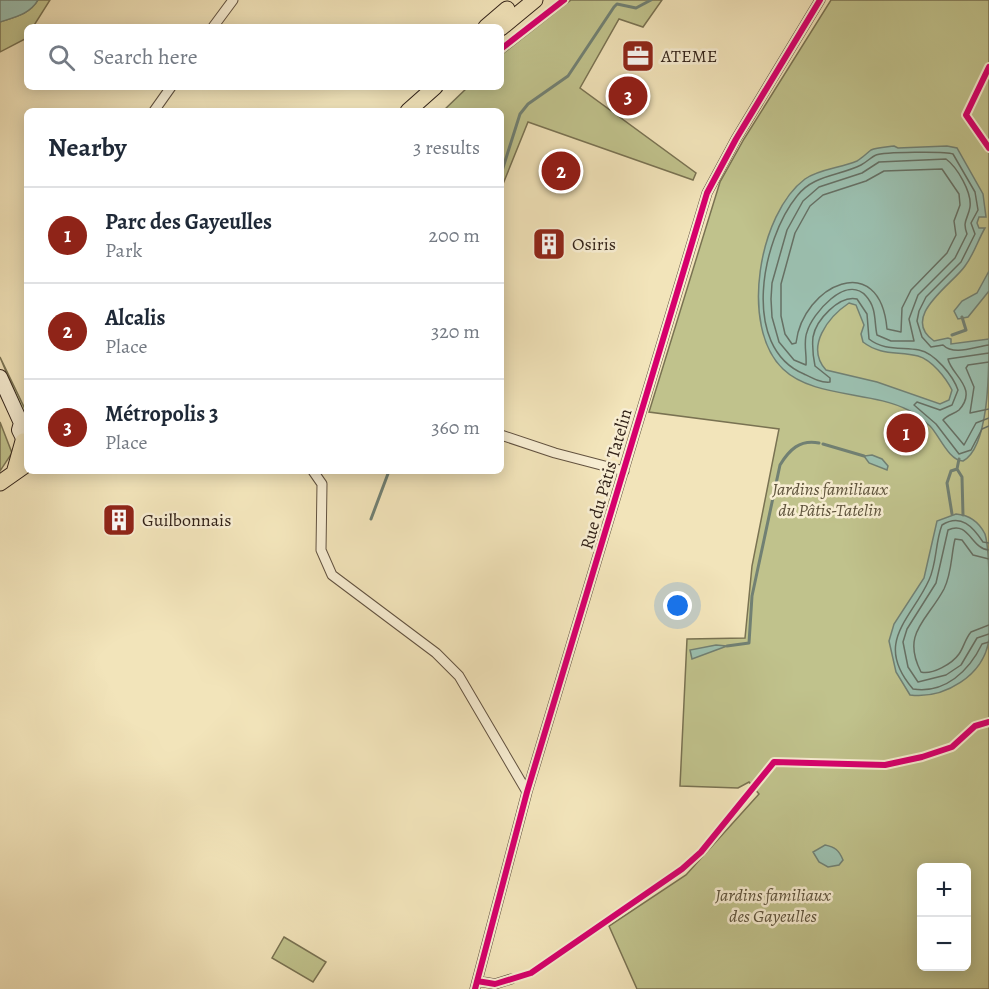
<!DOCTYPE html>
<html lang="en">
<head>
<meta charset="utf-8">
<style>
  :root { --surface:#fff; --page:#f6f6f7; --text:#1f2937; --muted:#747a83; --line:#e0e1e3; --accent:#8f2418 }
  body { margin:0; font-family:Alegreya,serif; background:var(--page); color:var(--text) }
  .controls { position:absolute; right:18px; bottom:18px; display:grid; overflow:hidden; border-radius:9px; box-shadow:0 3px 15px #0003 }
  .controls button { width:54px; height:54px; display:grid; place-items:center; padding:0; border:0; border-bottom:2px solid var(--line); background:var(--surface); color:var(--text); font:30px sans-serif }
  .you { position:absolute; left:678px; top:606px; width:21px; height:21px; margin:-15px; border:4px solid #fff; border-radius:50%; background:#1a73e8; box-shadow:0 0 0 9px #1a73e833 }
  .badge { display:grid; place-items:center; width:39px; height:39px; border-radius:50%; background:var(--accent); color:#fff; font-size:20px; font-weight:700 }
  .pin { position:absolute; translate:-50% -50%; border:3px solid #fff; box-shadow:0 2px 6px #0006 }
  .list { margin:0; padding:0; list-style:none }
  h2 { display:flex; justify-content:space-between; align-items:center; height:78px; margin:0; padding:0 24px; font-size:26px }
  h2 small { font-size:20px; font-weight:400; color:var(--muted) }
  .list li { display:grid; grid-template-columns:39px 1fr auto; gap:18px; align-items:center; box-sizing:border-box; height:96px; padding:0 24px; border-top:2px solid var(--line) }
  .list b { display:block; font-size:22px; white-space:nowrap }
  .list p { margin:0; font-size:20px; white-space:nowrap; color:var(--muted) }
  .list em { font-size:20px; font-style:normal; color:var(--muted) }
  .icon { flex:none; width:33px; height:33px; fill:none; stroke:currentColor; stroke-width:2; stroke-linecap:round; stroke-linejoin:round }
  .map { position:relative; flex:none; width:989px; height:989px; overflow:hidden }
  .search { position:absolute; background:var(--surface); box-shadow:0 3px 15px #0003; left:24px; top:24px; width:480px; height:66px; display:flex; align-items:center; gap:15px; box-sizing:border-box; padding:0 21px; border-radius:9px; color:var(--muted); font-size:22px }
  .panel { position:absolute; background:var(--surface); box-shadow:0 3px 15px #0003; left:24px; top:108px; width:480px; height:366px; border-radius:9px }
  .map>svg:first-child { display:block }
  .green { fill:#c0c28c; stroke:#797252; stroke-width:1.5; fill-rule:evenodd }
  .water { fill:#9bbfaf; stroke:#718073; stroke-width:1.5; fill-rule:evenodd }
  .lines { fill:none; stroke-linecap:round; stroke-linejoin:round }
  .shore { stroke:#667064; stroke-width:1.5 }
  .stream { stroke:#718073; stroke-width:3 }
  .street-casing { stroke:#625240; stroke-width:11 }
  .secondary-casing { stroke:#322218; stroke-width:16 }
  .primary-casing { stroke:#322218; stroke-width:17 }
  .street { stroke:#f7edd2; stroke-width:9 }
  .secondary { stroke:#f7edd2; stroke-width:14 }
  .primary { stroke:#f2e4ba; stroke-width:15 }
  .cycleway-casing { stroke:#f7edd2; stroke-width:10 }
  .cycleway { stroke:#d6006c; stroke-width:6 }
  .labels { text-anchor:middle; stroke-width:5; stroke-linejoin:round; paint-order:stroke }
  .poi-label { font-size:18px; fill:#322218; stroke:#f7edd2; text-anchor:start }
  .street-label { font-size:18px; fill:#322218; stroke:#f7edd2 }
  .park-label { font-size:18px; font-style:italic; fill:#5d523b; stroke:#f7edd2 }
</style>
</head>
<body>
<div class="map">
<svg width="989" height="989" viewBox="0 0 989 989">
  <rect width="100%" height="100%" fill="#f2e4ba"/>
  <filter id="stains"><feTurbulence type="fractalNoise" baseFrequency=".00333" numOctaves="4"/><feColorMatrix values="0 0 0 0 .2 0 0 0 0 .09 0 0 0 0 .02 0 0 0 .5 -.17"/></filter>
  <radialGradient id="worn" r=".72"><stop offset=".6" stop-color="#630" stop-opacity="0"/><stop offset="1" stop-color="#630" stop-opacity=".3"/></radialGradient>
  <path class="green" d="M38 0H50L33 27H27L25 39 0 52V22C15 17 30 14 38 0Z
    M571 0H662L643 27 619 19 580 88 696 173 693 180 528 122 503 184 501 183V111H443L468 87H501V55Z
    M831 0H989V989H637L609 926 686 875 759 794 749 782 738 788 680 786 687 639 745 638 752 566 779 429 649 412 720 182 744 139ZM922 868H966V966H922Z
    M0 357 26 411 23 412Z
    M0 422 12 453 0 471Z
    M284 937 326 962 313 982 272 958Z"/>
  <path class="water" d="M0 0H38C30 14 15 17 0 22Z
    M894 146 898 148 947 146 957 148 983 194 986 217H979L977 223 979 228H985C978 240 974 254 965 266 953 284 899 317 934 341L948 338 951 339V344L989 339C989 372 989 447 963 461 949 461 939 435 930 426 923 420 916 414 908 410 872 391 813 398 783 369 739 327 759 213 805 179 819 169 841 168 857 161 862 158 866 154 871 150 877 147 887 147 894 146ZM849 303 856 305 864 325 861 334 863 342C881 356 898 351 918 356 932 360 946 378 952 390L949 400 940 404 877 382 826 370C805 347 828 317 849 303Z
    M989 271V291L968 317 958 319 954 311 962 301 977 293Z
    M872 455 882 459 888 466 887 470 869 463 864 456Z
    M956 514C969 515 979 522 985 534 989 548 989 568 989 584 989 602 989 622 989 639 984 676 944 699 910 695L896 672 889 641 894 624 924 578 937 521Z
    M716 645 727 646 692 659 690 650Z
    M825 845C835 847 839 850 843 860L839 865 828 867 819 862 813 852Z"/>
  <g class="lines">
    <path class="shore" d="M946 159C957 167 972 192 970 207 968 219 962 221 967 234L955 258 918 295 909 319 914 341H891L877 335C874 322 877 308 866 296 846 274 812 314 807 332 803 342 807 354 806 365L794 360 779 342 772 317 771 299 772 283 787 230 803 201 819 187 862 173 879 162Z
      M942 169 959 194 960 205 954 221 956 235 947 253 911 290 902 308 901 332 887 329C880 249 803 285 796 343L792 344 785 334 781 316V284L795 233 810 206 823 195 866 181 884 171Z
      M989 345C974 347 954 356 943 345L931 347 922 337 917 321 919 311 926 297 961 262 975 234 971 223 978 210 975 192 953 154C946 151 883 152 876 155 871 157 867 162 861 165 839 176 813 175 797 196 762 239 740 347 804 374 812 378 821 383 830 382V378L815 366C813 356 812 347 813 337 816 320 839 295 857 299L867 314 869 339C884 351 902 347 919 350 935 353 953 376 958 390L952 405 940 410 917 402 914 405 936 424 959 454 971 450 982 429 989 426
      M989 353 948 359C951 375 979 388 959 410 954 414 947 415 943 420L964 445 976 423 989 418
      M989 362 968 365 966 368 974 387 970 413 989 409
      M989 543 983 542C973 527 961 513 942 525 935 543 937 563 929 580 911 620 873 642 913 689 945 694 969 671 982 644L989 642
      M989 550C971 549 969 520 948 530L936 583 907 629 903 642 908 667 918 682 946 675 961 665 977 638 989 634
      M989 559 973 555 962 540 955 539C951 555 952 573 944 589 927 621 901 633 921 672 932 675 952 664 959 654 964 647 965 639 971 632L989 625"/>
    <path class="stream" d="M501 174 520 114 528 104 568 76 614 7 617 4 636 8 651 0
      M952 335 966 330 962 317
      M823 444 864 456
      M959 459 957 469 962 477 963 515
      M952 514 947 483 951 471 957 469
      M371 519 389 471
      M727 646 749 643 752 596 780 465C789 450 800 439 819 443"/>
    <defs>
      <path id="street" d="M213 27 233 0
        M154 111 171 87
        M501 435 555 453 624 471
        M313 471 322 484 321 550 332 575 436 653 459 676 527 792
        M477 981 495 984 511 979
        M475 989 527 792 707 193 736 139 820 0"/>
      <path id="secondary" d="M0 377 21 423 19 430 27 446"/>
      <path id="primary" d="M486 27 507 9
        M501 28 535 0
        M408 111 435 87
        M14 473 23 441
        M0 483 27 464"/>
    </defs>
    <use href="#street" class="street-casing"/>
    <use href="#secondary" class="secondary-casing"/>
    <use href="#primary" class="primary-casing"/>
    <use href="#street" class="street"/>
    <use href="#secondary" class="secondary"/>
    <use href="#primary" class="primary"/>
    <defs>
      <path id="cycleway" d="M501 49 564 0
        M989 67 966 115 989 148
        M477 981 495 984 531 973 682 869 701 852 774 762 885 765 922 757 952 747 975 726 989 722
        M475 989 527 792 707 193 736 139 820 0"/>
    </defs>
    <use href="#cycleway" class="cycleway-casing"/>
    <use href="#cycleway" class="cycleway"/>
  </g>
  <defs>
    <symbol id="office-square" viewBox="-11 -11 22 22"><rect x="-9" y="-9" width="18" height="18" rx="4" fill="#8f2418" stroke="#f7edd2"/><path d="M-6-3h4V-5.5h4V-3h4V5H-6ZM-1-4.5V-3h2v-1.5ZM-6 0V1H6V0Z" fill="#fff"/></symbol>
    <symbol id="building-square" viewBox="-11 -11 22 22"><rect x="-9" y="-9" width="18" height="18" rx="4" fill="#8f2418" stroke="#f7edd2"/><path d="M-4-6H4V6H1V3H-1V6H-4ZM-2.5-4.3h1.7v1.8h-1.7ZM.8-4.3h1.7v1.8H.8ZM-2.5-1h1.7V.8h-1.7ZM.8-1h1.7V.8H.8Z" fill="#fff"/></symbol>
  </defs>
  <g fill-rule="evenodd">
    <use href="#office-square" x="619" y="37" width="38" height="38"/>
    <use href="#building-square" x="530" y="225" width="38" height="38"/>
    <use href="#building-square" x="100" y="501" width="38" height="38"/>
  </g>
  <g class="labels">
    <g class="poi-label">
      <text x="661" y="62">ATEME</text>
      <text x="572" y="250">Osiris</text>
      <text x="142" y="526">Guilbonnais</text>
    </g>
    <g class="street-label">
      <text transform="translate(606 479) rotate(-74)" y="6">Rue du Pâtis Tatelin</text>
    </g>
    <g class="park-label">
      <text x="830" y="495">Jardins familiaux<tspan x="830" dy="21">du Pâtis-Tatelin</tspan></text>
      <text x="773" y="901">Jardins familiaux<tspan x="773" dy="21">des Gayeulles</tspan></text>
    </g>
  </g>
  <rect width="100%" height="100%" filter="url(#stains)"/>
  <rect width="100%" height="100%" fill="url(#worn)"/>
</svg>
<div class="controls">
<button>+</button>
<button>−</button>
</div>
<div class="you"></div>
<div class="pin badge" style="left:906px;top:433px">1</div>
<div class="pin badge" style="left:561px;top:171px">2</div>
<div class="pin badge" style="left:628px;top:96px">3</div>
<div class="search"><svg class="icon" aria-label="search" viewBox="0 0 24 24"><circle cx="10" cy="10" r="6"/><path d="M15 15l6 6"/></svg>Search here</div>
<section class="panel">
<h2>Nearby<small>3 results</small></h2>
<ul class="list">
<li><span class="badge">1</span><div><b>Parc des Gayeulles</b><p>Park</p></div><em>200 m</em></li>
<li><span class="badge">2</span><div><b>Alcalis</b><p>Place</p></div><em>320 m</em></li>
<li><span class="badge">3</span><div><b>Métropolis 3</b><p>Place</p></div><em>360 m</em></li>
</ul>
</section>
</div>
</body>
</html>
